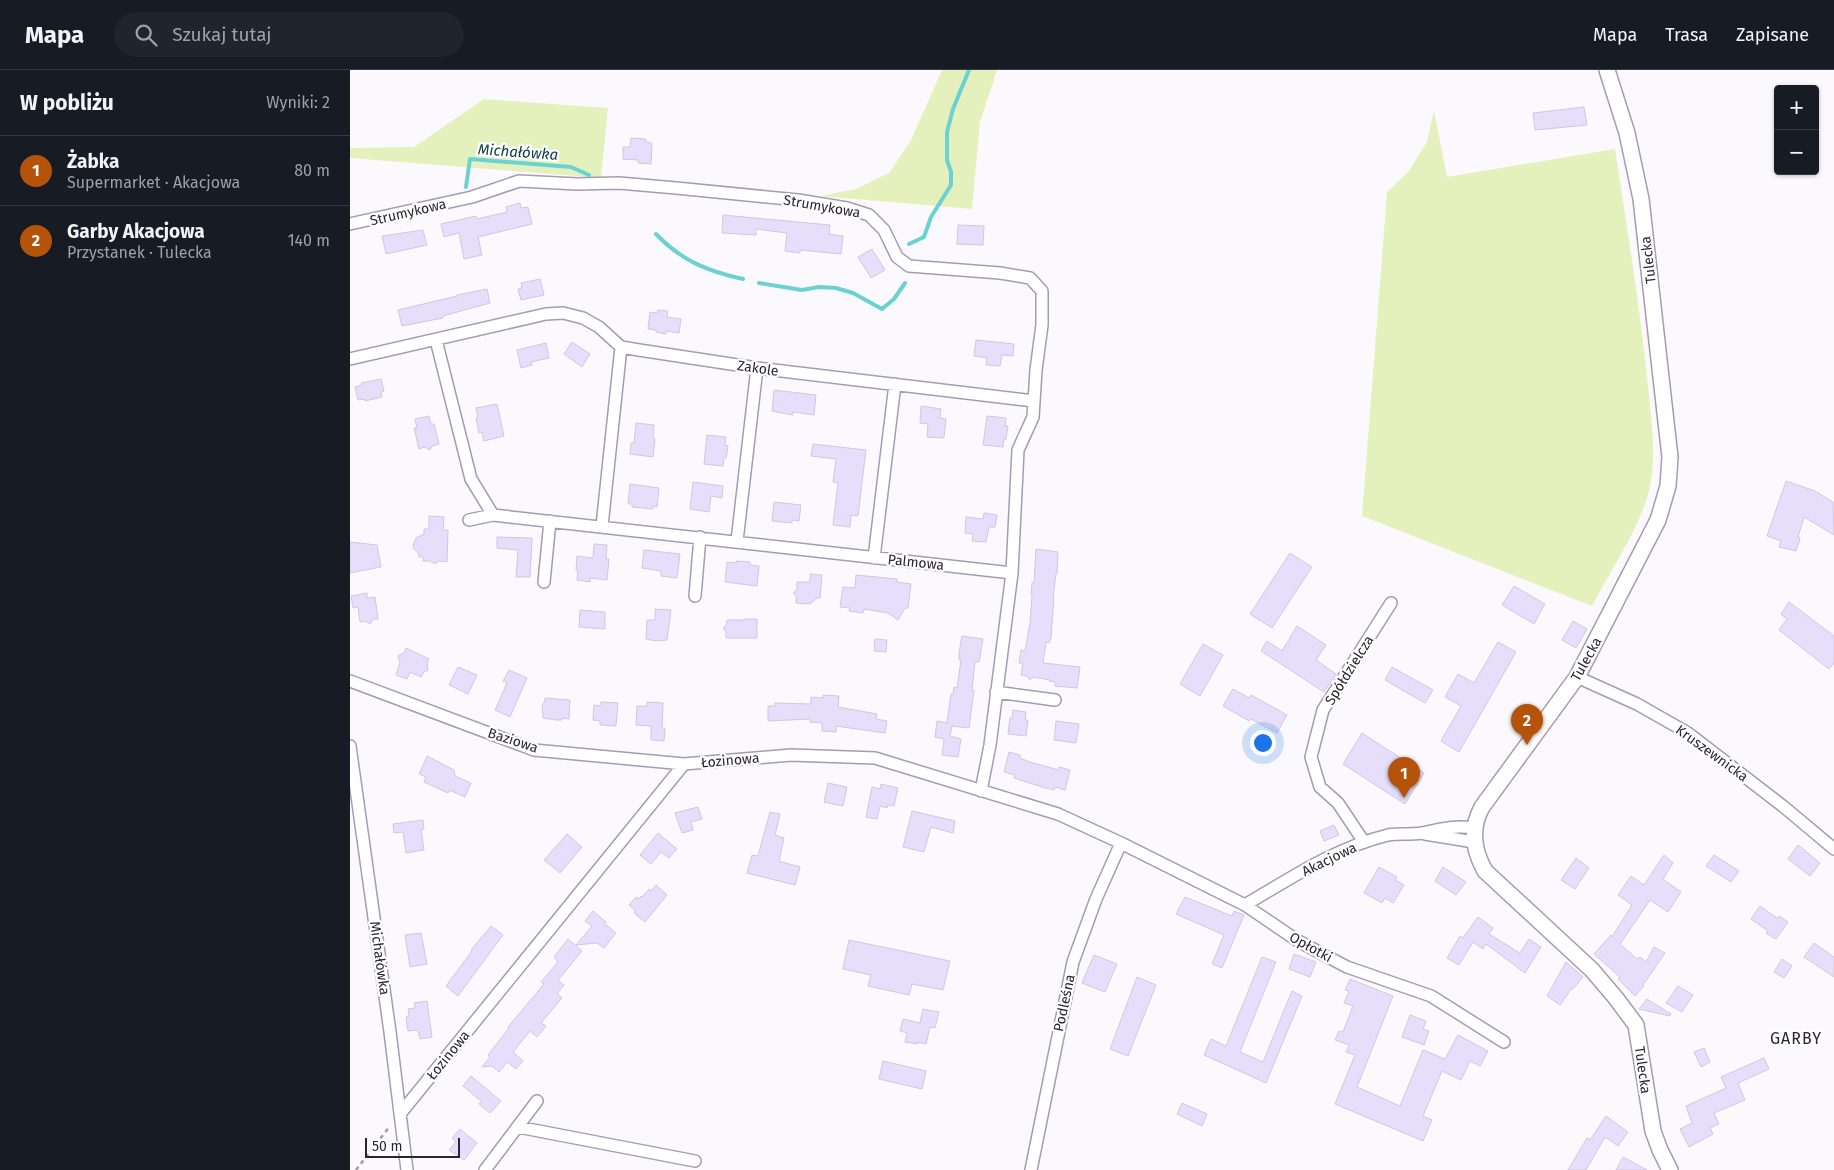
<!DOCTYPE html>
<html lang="pl">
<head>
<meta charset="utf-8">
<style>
  :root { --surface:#171b24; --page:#20242c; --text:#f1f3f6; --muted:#9ea1a6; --line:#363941; --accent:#b45309 }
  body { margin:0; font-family:"Fira Sans",sans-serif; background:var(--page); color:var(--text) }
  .controls { position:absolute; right:15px; top:15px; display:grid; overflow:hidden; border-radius:5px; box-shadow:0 1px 4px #0004 }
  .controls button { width:45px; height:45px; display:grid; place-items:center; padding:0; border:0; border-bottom:1px solid var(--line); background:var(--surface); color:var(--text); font:25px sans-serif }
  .scale { position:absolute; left:15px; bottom:12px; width:95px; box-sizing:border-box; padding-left:5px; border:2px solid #2b262e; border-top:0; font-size:14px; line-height:18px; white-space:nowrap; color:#2b262e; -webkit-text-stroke:4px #fff; paint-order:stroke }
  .you { position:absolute; left:912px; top:672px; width:18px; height:18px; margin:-12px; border:4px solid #fff; border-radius:50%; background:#1a73e8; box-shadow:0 0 0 8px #1a73e833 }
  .badge { display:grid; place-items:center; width:32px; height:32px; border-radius:50%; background:var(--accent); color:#fff; font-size:16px; font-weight:700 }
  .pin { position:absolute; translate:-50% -41px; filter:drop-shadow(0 1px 2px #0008) }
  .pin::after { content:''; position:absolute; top:26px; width:18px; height:15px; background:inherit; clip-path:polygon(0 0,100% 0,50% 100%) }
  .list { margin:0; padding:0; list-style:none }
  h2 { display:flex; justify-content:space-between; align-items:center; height:65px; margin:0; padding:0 20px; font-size:21px }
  h2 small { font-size:16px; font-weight:400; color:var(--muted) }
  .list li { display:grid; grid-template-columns:32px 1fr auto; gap:15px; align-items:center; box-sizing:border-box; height:70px; padding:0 20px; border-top:1px solid var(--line) }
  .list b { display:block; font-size:19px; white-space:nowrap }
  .list p { margin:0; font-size:16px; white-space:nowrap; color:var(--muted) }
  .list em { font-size:16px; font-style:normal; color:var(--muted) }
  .icon { flex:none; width:28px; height:28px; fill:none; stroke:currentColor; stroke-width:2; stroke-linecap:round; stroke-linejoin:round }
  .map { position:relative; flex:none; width:1484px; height:1100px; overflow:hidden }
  header { display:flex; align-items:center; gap:30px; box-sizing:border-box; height:70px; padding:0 25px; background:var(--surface); border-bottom:1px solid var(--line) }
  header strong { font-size:24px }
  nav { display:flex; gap:28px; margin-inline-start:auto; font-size:18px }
  .search { width:350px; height:45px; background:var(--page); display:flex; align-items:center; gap:12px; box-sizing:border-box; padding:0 18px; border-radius:28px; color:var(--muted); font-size:19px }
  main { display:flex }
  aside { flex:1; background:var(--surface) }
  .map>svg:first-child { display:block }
  .green { fill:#e4f1bd }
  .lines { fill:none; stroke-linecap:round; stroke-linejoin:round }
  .stream { stroke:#6bd2d3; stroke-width:4 }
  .building { fill:#e5dffb; stroke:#cec8e1 }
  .minor-casing { stroke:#a89ab0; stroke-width:14 }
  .tertiary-casing { stroke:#a89ab0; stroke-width:18 }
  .path { stroke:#a19da4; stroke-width:2.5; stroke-dasharray:4 4; stroke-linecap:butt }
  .minor { stroke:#fff; stroke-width:11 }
  .tertiary { stroke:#fff; stroke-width:15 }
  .labels { text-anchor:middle; stroke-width:4.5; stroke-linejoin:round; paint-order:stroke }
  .street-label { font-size:14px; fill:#2b262e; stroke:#fff }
  .water-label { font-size:15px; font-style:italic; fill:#114242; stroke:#fff }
  .quarter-label { font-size:16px; letter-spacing:1px; fill:#2b262e; stroke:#fff }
</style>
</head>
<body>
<header>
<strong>Mapa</strong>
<div class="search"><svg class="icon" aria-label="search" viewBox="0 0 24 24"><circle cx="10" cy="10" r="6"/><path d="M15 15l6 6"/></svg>Szukaj tutaj</div>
<nav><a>Mapa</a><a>Trasa</a><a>Zapisane</a></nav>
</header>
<main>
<aside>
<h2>W pobliżu<small>Wyniki: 2</small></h2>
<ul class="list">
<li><span class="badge">1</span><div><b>Żabka</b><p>Supermarket · Akacjowa</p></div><em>80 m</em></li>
<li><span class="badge">2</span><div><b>Garby Akacjowa</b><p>Przystanek · Tulecka</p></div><em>140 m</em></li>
</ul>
</aside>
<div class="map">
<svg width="1484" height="1100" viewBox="0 0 1484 1100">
  <rect width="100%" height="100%" fill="#fcf9fe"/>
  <path class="green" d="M592 0H647L630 52 622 139 470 126 506 119 539 103 561 70Z
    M134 29 258 38 251 108 0 88V78L64 77Z
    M1084 40 1097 107 1265 79C1277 158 1290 236 1298 316 1301 350 1308 390 1298 425 1286 464 1261 500 1242 536L1012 446 1037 122 1058 102 1077 72Z"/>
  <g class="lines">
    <path class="stream" d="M116 117 120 89 221 97 239 105
      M306 164C332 191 357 201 393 209
      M559 174 574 167 581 147 601 115V102L597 90V62L603 39 619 0
      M409 213 452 220 469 217 486 218 503 223 532 239 544 229 555 213"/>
  </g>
  <path class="building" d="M1234 37 1237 55 1185 60 1183 43Z
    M281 68 296 69V72L302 73 301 94 288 93V90L273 89V77H280Z
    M170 133 171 138 178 137 182 154 128 167 132 185 114 189 109 163 94 167 91 154 126 146 127 149 157 142 156 137Z
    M373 145 480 155 479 164 493 166 491 184 450 180V183L435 181 437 163 406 159V165L372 163Z
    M608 155 634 156 633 175 607 174Z
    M73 160 77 175 36 184 32 166Z
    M522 179 535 200 521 208 508 187Z
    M190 209 194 225 171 230 168 219 172 218 171 213Z
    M137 219 140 233 93 246V248L52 256 48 240 107 226V225Z
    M308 240 318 241 317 247 331 249 329 263 316 261V264L306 262V260L298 259 300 242 307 243Z
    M626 270 664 274 663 286 652 285 650 296 636 295 637 288 624 286Z
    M222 272 240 284 232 297 214 284Z
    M196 273 199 288 181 292 182 295 171 298 167 280Z
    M31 309 34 321 31 322 32 327 15 331V329L8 330 5 317 12 315 11 313Z
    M424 320 466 325 464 345 443 342V345L422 341Z
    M147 334 154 366 134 371 132 362 129 363 126 348 128 347 126 338Z
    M571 336 591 339 590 348 596 349 594 368 577 367 578 354 570 353Z
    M79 346 81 354H84L89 374 82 376 80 380 75 377 69 379 64 358H67L65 349Z
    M637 346 656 348 655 356H658L656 369H654L653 377 633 375Z
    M286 353 304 355 303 368 305 369 303 387 280 384 281 373H284Z
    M357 365 376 367 375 375 378 376 376 388H374L373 396 354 394Z
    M463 374 516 380 508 446 501 445 500 457 483 455 488 413 483 412 486 389 461 386Z
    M1436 411 1465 421 1483 432 1484 465 1454 447 1448 467 1450 468 1446 481 1429 477 1431 471 1417 466Z
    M343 412 373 416 372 428 361 426 359 442 340 439Z
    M280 414 309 418 307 437 303 436V439L282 437V434H278Z
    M424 432 451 435 449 451 442 450V453L422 451Z
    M634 443 647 445 645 457H639L636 472 622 471 623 464 615 463 616 447 633 449Z
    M79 446 94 447 93 460H98L97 492 89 491 85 494 80 491H73V487H69V484L64 479 63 475 66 468 74 464V459H79Z
    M147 467 182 468 180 507H166L168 480 147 478Z
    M0 472 27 475 31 497 0 503Z
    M244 474 257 475 256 489H259L257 510 240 508V512L227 510 228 501 226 500 227 486 243 488Z
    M686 479 708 482 707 504H706L703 527H704L701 568 699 573 696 572 693 593 730 597 727 618 705 616V612L699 611 700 610 683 607 680 610 677 606 671 605 673 593H669L671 580 675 581 680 553 682 525 681 524 682 513H684Z
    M294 480 330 484 327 508 311 506V501L292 498Z
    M940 483 962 497 922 558 900 544Z
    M386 491 400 492V495L409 496 407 516 375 512 377 492 386 493Z
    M460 504 472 505 470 528H467L460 534 446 533V526L443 523 447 520V512H460Z
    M506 505 547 509V512L561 514 558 538H555L548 550 538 543 514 539 513 543 499 541 500 538 490 537 493 517 505 518Z
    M1164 516 1195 534 1184 554 1152 535Z
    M17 523V528L25 527 28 549H23L20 554 15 551 10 552 8 537 3 538 1 526Z
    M1439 532 1484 566V593L1479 599 1429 560 1437 549 1431 544Z
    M305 539 321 540 317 570 306 571 296 569 297 550H305Z
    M230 540 255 542V559L229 557Z
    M394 549H407V568H376V562L373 558 376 556 377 550H394Z
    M1223 551 1237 559 1226 578 1212 570Z
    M947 556 976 575 966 590 986 604 974 622 911 581 917 571 932 581Z
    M612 566 633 569 629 592H625L622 620H624L619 658 602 656 600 666 611 669 608 687 592 685 594 669 585 667 587 651 597 653 601 624H603L604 617 607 618 611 590H609V583Z
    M525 569 537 570 536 582 524 581Z
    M1148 572 1166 582 1109 682 1091 671 1111 636 1095 627 1108 604 1124 613Z
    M853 574 873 585 850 626 830 614Z
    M56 578 79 589 77 593 78 600 74 602 71 607 60 602 57 609 46 605 50 592 48 586 54 583Z
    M108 597 127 605 118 624 99 615Z
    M1042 597 1083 620 1075 633 1035 610Z
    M159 600 177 608 160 647 145 640 157 613 153 611Z
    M883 619 899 628 901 625 937 645 927 663 901 649 899 651 873 636Z
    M473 625 489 626 488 637 527 644 526 649 537 651 535 663 486 656V662L472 661V653L460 652V649L418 651V636H425V633L461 634V627L473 628Z
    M195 628 220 630 219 649 212 648V650H206L193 648 192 635 194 633Z
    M251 632 268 633 266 656 250 655V651L243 650 244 635 250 636Z
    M297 632 313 633 312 658H315L314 671 301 670V656L286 655 287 636H297Z
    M663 640 676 642 675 650H678L676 666 658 664 660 648H662Z
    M706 651 729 654 726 673 704 670Z
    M1012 663 1074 703 1055 734 993 694Z
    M659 682 670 685V688L680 692 709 700V697L720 700 715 720 705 717 704 720 692 717 664 708 665 705 654 702Z
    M77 686 104 700 105 706 121 713 115 727 99 720 98 723 74 712 76 707 69 704Z
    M478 713 497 717 493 736 474 732Z
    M531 714 548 718 544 736 538 735 537 738 530 736 527 749 516 747 522 717 530 719Z
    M348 737 352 749 341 752 343 760 332 763 325 743Z
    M562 741 605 751 603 763 581 757 574 782 553 777Z
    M420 742 430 744 425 765 434 768 429 791 450 797 445 815 397 803 402 785 408 786Z
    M73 750 74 759H71L74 780 56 783 53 762 44 763 43 754Z
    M984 755 989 765 974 771 970 761Z
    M308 763 327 779 319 788 311 782 301 794 290 785Z
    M217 764 232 777 210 803 194 790Z
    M1448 775 1470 793 1460 806 1438 789Z
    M1314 785 1323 793 1313 809 1331 822 1318 842 1300 830 1270 874 1287 889 1290 887 1296 892 1304 877 1315 883 1293 915 1294 916 1285 926 1268 909 1270 907 1244 884 1261 865 1262 867 1282 835 1268 825 1281 806 1294 815Z
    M1364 785 1389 801 1381 812 1356 796Z
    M1226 788 1239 798 1225 819 1211 810Z
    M1029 797 1047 807 1045 810 1054 815 1043 833 1035 828 1032 833 1014 823Z
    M1093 797 1116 812 1106 825 1085 811Z
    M306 815 317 825 295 852 285 844 284 839 279 835 286 827 289 829 291 826 292 827 299 819 301 821Z
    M835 827 882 846 884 841 894 845 872 898 862 894 874 865 826 844Z
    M1410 836 1427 848 1429 846 1438 852 1426 869 1416 863 1418 861 1401 849Z
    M243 841 256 852 254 853 266 863 254 878 247 873 226 875 242 856 235 851Z
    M1128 847 1143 858 1139 864 1170 883 1179 869 1191 877 1175 903 1136 874 1133 879 1123 872 1109 895 1097 888 1110 866 1113 868Z
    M141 856 153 865 108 926 96 916 122 881 121 880Z
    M71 863 77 894 60 897 55 865Z
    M218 869 232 881 208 910 214 915 207 924 212 928 191 953 196 956 187 967 180 961 163 982 173 991 166 999 157 992 149 1002 142 996 132 997 140 987 138 985 159 958 158 957 194 914 191 912 208 892 204 887Z
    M499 870 600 891 593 920 562 914 559 925 518 916 521 905 493 899Z
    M1464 873 1484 887V907L1454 887Z
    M944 884 966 892 960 907 939 899Z
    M744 885 767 894 755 922 732 913Z
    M912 887 926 892 890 982 913 992 942 921 952 926 916 1013 854 985 861 969 876 976Z
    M1432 889 1442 896 1434 908 1424 902Z
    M1216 892 1233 907 1223 919 1222 918 1210 935 1197 926Z
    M787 907 806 915 778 986 760 979Z
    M1000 909 1043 926 1007 1017 1050 1036 1073 980 1095 989 1108 965 1138 981 1130 996 1120 991 1111 1010 1092 1001 1073 1046 1082 1050 1073 1071 985 1034 1005 985 996 982 999 975 985 970 989 961 993 962 1003 936 994 933 999 921 995 920Z
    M1328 916 1343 925 1332 942 1316 933Z
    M1297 929 1321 944 1320 946 1289 939Z
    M77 931 82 967 70 969 68 960 58 961 56 947 59 946 58 939 65 938 64 933Z
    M573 939 589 942 585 958 580 957 576 974 567 972V974L555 972 557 963 550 961 553 949 570 953Z
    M1060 945 1076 951 1073 959 1079 961 1074 975 1052 967Z
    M1354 978 1360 992 1351 997 1344 982Z
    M1414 988 1419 999 1388 1013 1395 1030 1364 1043 1369 1054 1360 1058 1363 1064 1339 1077 1330 1059 1342 1053 1336 1036 1376 1018 1371 1007Z
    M533 991 576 1001 572 1019 529 1009Z
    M121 1006 151 1031 140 1043 129 1034 131 1031 113 1016Z
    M832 1033 857 1044 852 1056 827 1044Z
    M1256 1046 1278 1062 1268 1076 1255 1067 1236 1100H1218L1237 1068 1240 1070Z
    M110 1059 127 1073 114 1090 99 1080 106 1072 102 1068Z
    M1273 1087 1297 1100H1266Z"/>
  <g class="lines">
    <defs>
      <path id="minor" d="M0 154 122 127 169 111 227 114 269 113 326 118 448 130 497 138 519 145 534 160 547 187 559 196 650 203 680 208 692 221V255L686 300 683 347 668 380 662 503 640 675 631 721
        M86 270 121 409 143 445
        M0 289 196 244 213 243 233 248 249 257 271 277 289 280 407 298 684 331
        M119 450 143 445 662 503
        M252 456 271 277
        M387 471 407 298
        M524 488 545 314
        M194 512 200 451
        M345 526 350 467
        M1227 607 1287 634 1338 663 1434 737 1484 779
        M0 611 184 680 334 694
        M646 622 705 630
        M0 676 40 962 57 1100
        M1075 764 1124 772
        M1014 772 988 733 970 717 961 687 973 640 1041 533
        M895 835C941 808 985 778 1038 765 1049 763 1060 765 1072 763 1090 759 1105 755 1124 758
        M50 1044 334 694 441 685 525 688 708 744 771 773 895 835 948 871 997 897 1081 926 1154 972
        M168 1057 345 1091
        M135 1100 187 1031
        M681 1100 723 892 746 829 771 773"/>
      <path id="tertiary" d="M1257 0 1277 63 1291 129 1315 343 1320 387 1318 416 1308 450 1227 607 1132 737C1120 759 1123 780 1135 801L1242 900 1265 927 1286 955 1303 1061 1310 1080 1320 1100"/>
    </defs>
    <use href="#minor" class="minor-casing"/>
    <use href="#tertiary" class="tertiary-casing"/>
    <path class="path" d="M6 1100 40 1056"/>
    <use href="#minor" class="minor"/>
    <use href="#tertiary" class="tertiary"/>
  </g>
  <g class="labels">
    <g class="street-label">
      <text transform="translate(472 136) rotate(10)" y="5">Strumykowa</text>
      <text transform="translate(58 142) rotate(-13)" y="5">Strumykowa</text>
      <text transform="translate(1298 190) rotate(-97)" y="5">Tulecka</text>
      <text transform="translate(408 298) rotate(8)" y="5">Zakole</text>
      <text transform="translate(566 492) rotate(6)" y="5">Palmowa</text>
      <text transform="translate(1236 589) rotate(-61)" y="5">Tulecka</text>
      <text transform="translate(999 600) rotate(-58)" y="5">Spółdzielcza</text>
      <text transform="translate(163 670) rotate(18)" y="5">Baziowa</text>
      <text transform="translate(1362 683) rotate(36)" y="5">Kruszewnicka</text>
      <text transform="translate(380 690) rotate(-5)" y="5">Łozinowa</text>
      <text transform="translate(979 789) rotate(-26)" y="5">Akacjowa</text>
      <text transform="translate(961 877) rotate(29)" y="5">Opłotki</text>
      <text transform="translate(30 888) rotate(82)" y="5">Michałówka</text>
      <text transform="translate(714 933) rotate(-78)" y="5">Podleśna</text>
      <text transform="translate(98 985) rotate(-51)" y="5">Łozinowa</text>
      <text transform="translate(1293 1000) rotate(82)" y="5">Tulecka</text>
    </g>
    <g class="water-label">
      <text transform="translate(168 82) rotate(4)" y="5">Michałówka</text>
    </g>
    <g class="quarter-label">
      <text x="1446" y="974">GARBY</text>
    </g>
  </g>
</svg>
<div class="controls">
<button>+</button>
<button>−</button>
</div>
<div class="scale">50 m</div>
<div class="you"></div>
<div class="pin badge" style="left:1054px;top:728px">1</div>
<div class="pin badge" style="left:1177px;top:675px">2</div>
</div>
</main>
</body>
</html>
